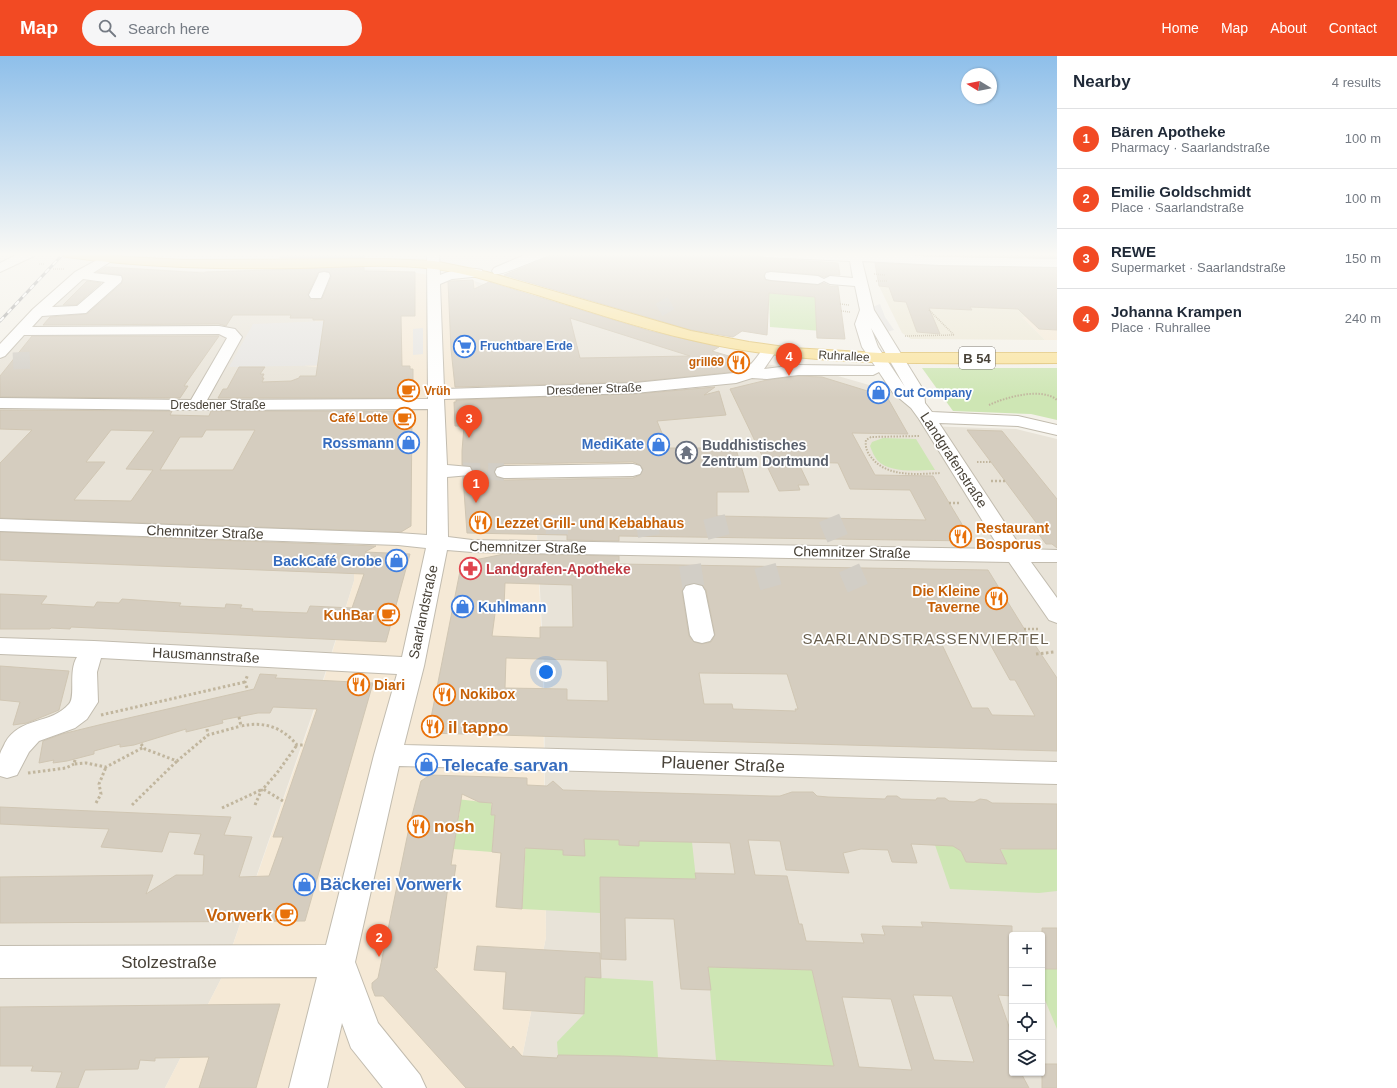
<!DOCTYPE html>
<html lang="en">
<head>
<meta charset="utf-8">
<style>
  :root { --surface:#fff; --page:#f6f6f7; --text:#1f2937; --muted:#747a83; --line:#e0e1e3; --accent:#f24a23 }
  body { margin:0; font-family:Helvetica,sans-serif; background:var(--page); color:var(--text) }
  .controls { position:absolute; right:12px; bottom:12px; display:grid; overflow:hidden; border-radius:4px; box-shadow:0 1px 3px #0004 }
  .controls button { width:36px; height:36px; display:grid; place-items:center; padding:0; border:0; border-bottom:1px solid var(--line); background:var(--surface); color:var(--text); font:20px sans-serif }
  .compass { position:absolute; left:961px; top:12px; width:36px; height:36px; border-radius:50%; background:var(--surface); box-shadow:0 1px 3px #0004; rotate:280deg }
  .you { position:absolute; left:546px; top:616px; width:14px; height:14px; margin:-10px; border:3px solid #fff; border-radius:50%; background:#1a73e8; box-shadow:0 0 0 6px #1a73e833 }
  .badge { display:grid; place-items:center; width:26px; height:26px; border-radius:50%; background:var(--accent); color:#fff; font-size:13px; font-weight:700 }
  .pin { position:absolute; translate:-50% -33px; filter:drop-shadow(0 1px 2px #0008) }
  .pin::after { content:''; position:absolute; top:21px; width:14px; height:12px; background:inherit; clip-path:polygon(0 0,100% 0,50% 100%) }
  .list { margin:0; padding:0; list-style:none }
  h2 { display:flex; justify-content:space-between; align-items:center; height:52px; margin:0; padding:0 16px; font-size:17px }
  h2 small { font-size:13px; font-weight:400; color:var(--muted) }
  .list li { display:grid; grid-template-columns:26px 1fr auto; gap:12px; align-items:center; box-sizing:border-box; height:60px; padding:0 16px; border-top:1px solid var(--line) }
  .list b { display:block; font-size:15px; white-space:nowrap }
  .list p { margin:0; font-size:13px; white-space:nowrap; color:var(--muted) }
  .list em { font-size:13px; font-style:normal; color:var(--muted) }
  .icon { flex:none; width:22px; height:22px; fill:none; stroke:currentColor; stroke-width:2; stroke-linecap:round; stroke-linejoin:round }
  .map { position:relative; flex:none; width:1057px; height:1032px; overflow:hidden }
  header { display:flex; align-items:center; gap:24px; box-sizing:border-box; height:56px; padding:0 20px; background:var(--accent); color:#fff }
  header strong { font-size:19px }
  nav { display:flex; gap:22px; margin-inline-start:auto; font-size:14px }
  .search { width:280px; height:36px; background:var(--page); display:flex; align-items:center; gap:10px; box-sizing:border-box; padding:0 14px; border-radius:22px; color:var(--muted); font-size:15px }
  main { display:flex }
  aside { flex:1; background:var(--surface) }
  .map>svg:first-child { display:block }
  .residential { fill:#e8e3d8; fill-rule:evenodd }
  .commercial { fill:#f5e9d6 }
  .education { fill:#ece7d4 }
  .green { fill:#cee6b4 }
  .parking { fill:#e6e4e1 }
  .building { fill:#d5cdbf; stroke:#d0c6b3; fill-rule:evenodd }
  .lines { fill:none; stroke-linecap:round; stroke-linejoin:round }
  .minor-tunnel-far2 { stroke:#d2cec6; stroke-width:14; stroke-dasharray:14 7; stroke-linecap:butt }
  .minor-tunnel-far1 { stroke:#d2cec6; stroke-width:17; stroke-dasharray:17 8; stroke-linecap:butt }
  .minor-tunnel { stroke:#d2cec6; stroke-width:22; stroke-dasharray:22 10; stroke-linecap:butt }
  .minor-casing { stroke:#c2bcaf; stroke-width:2 }
  .major-casing { stroke:#e0c16c; stroke-width:2 }
  .path-far3 { stroke:#c1b69e; stroke-width:1.5; stroke-dasharray:1 1; stroke-linecap:butt }
  .path-far2 { stroke:#c1b69e; stroke-width:2; stroke-dasharray:1.5 1.5; stroke-linecap:butt }
  .path-far1 { stroke:#c1b69e; stroke-width:2.5; stroke-dasharray:2 2; stroke-linecap:butt }
  .path { stroke:#c1b69e; stroke-width:3; stroke-dasharray:2.5 2.5; stroke-linecap:butt }
  .minor { fill:#fff; fill-rule:evenodd }
  .major { fill:#fae39c; fill-rule:evenodd }
  .rail-casing { stroke:#989898; stroke-width:3 }
  .rail { stroke:#fff; stroke-width:2; stroke-dasharray:5.5; stroke-linecap:butt }
  .labels { text-anchor:middle; stroke-width:3.5; stroke-linejoin:round; paint-order:stroke }
  .far-shop-label { font-size:12px; font-weight:bold; fill:#366cbe; stroke:#fff; text-anchor:start }
  .far-street-label { font-size:12px; fill:#484238; stroke:#fff }
  .far-food-label { font-size:12px; font-weight:bold; fill:#c56008; stroke:#fff; text-anchor:end }
  .shield { fill:#fff; stroke:#7f7b74; stroke-width:1 }
  .shield-label { font-size:13px; font-weight:bold; fill:#484238 }
  .shop-label { font-size:14px; font-weight:bold; fill:#366cbe; stroke:#fff; text-anchor:end }
  .worship-label { font-size:14px; font-weight:bold; fill:#5b616d; stroke:#fff; text-anchor:start }
  .street-label { font-size:14px; fill:#484238; stroke:#fff }
  .food-label { font-size:14px; font-weight:bold; fill:#c56008; stroke:#fff; text-anchor:start }
  .health-label { font-size:14px; font-weight:bold; fill:#be3a42; stroke:#fff; text-anchor:start }
  .neighbourhood-label { font-size:15px; letter-spacing:1px; fill:#6a604f; stroke:#fff }
  .near-food-label { font-size:17px; font-weight:bold; fill:#c56008; stroke:#fff; text-anchor:start }
  .near-street-label { font-size:17px; fill:#484238; stroke:#fff }
  .near-shop-label { font-size:17px; font-weight:bold; fill:#366cbe; stroke:#fff; text-anchor:start }
</style>
</head>
<body>
<header>
<strong>Map</strong>
<div class="search"><svg class="icon" aria-label="search" viewBox="0 0 24 24"><circle cx="10" cy="10" r="6"/><path d="M15 15l6 6"/></svg>Search here</div>
<nav><a>Home</a><a>Map</a><a>About</a><a>Contact</a></nav>
</header>
<main>
<div class="map">
<svg width="1057" height="1032" viewBox="0 0 1057 1032">
  <rect width="100%" height="100%" fill="#f4f1e9"/>
  <path class="residential" d="M101 210 193 215 326 212 387 213 384 240 321 241 305 310 376 314 360 386 354 449V525L312 659 221 923 165 1032H0V304L18 283 66 235Z
    M474 225 749 306 824 316 890 335 911 351 924 370 1016 373 1057 383V1032H516L546 881 544 612 534 419H642L489 370 492 311 490 255ZM1012 879H1042V1017H1012Z"/>
  <path class="commercial" d="M387 213 474 225 490 255 491 311 489 369 640 403 643 419 534 420 543 612 546 881 516 1032H165L221 923 313 659 354 525V449L360 386 376 314 305 310 321 241 384 240Z
    M1022 261 1057 262V284H1045Z"/>
  <path class="education" d="M879 230 984 237 1057 262 1022 261 1045 284 911 283 902 277Z"/>
  <path class="green" d="M769 237 816 241 822 275 770 271Z
    M922 312H1057V364L1031 358 953 355Z
    M883 382 916 383 935 414C918 414 890 418 877 404 874 400 872 395 870 390L872 386Z
    M456 743C469 744 479 746 491 747V759L527 760 563 794V799L584 800 583 780 600 777V784H619V789L639 790V785L692 786 696 823 600 821V857L522 853 526 783 493 782 492 796 453 793 460 755Z
    M935 789 953 790 961 795 966 806 1006 808 1001 794 1011 793H1057V835L1039 837 950 833Z
    M708 911 812 914 834 1011 716 1004Z
    M1042 913H1057V973L1042 937Z
    M585 921 653 925 658 1002 558 999 557 986 584 958Z"/>
  <path class="parking" d="M880 248 885 261 894 274 887 276 880 267 872 251Z
    M324 265 356 309 229 311 253 268Z
    M423 272V298L413 299V273Z"/>
  <path class="building" d="M282 197H364V202H280Z
    M642 197H705L759 200 765 202 838 207 840 219H830L824 221 818 219 771 215 766 216 764 220 766 224 771 225 818 229 824 227 830 230H838L845 283 817 282 815 241 769 237 767 279 742 275 733 281 691 274 504 219 549 201 551 199Z
    M892 197H1057V202L940 200Z
    M875 207 940 210 1057 212V274L1039 273 1018 253 970 251 972 254 929 252 940 278 917 276 906 246 894 245 889 231 879 230Z
    M106 211 204 217 206 216 364 211V215L415 216V260H401L402 310H410V313H413V342H218L223 333H227L239 311H265L260 318H264L262 322H264L262 326 291 325 299 322 300 320H316L324 264H313V262H290L291 259H233L226 270 219 268 43 269 50 261 87 258 122 227 123 223 121 219 97 216ZM324 215 329 216 331 221 322 243 311 244 308 238 318 217Z
    M473 224 474 233 489 226 650 275 719 291 712 295 749 306 734 316 635 326 455 331 451 293 448 226 452 225ZM570 262 627 280 690 300 580 302Z
    M87 225 101 227 76 249H63Z
    M32 280H219L184 330H188L180 342 0 341V320Z
    M798 320 822 321 887 341 908 378 852 377 875 419 933 420 972 485 619 480V485L567 484V479L467 477 463 421 470 420 473 414 470 410 462 409V395L464 370H455L454 346H456V344L635 338 715 331 704 339 719 335 726 359 657 365 668 392H710L735 390 749 436H717V460L926 464 910 434 850 433 838 407 798 406 809 429H798L800 434 779 435 730 333 767 324ZM633 406 640 409 643 413 640 419 633 422 504 424 497 421 494 417 497 411 504 408Z
    M0 354 172 355 170 359 209 360 211 355H412L411 470 401 476 0 462V407L32 374 0 373ZM111 374 154 375 126 413 153 414 131 445 74 444 105 406H86ZM206 374H255L233 414H160L180 381H202Z
    M967 374 1002 375 1057 443V492L1052 488H1046L1032 469H1038Z
    M0 476 376 490 365 496 410 498 386 586 71 571 70 573 51 572 50 573H0V538L47 540 41 548 94 551 97 546 119 547 122 543 181 547 179 550 225 552 226 548 242 549 240 552 253 553 252 555 307 557 310 550 352 552 364 518 0 504Z
    M504 498 619 500V508L988 514 1025 574 1057 622V695L428 677 461 510 465 506ZM505 527 572 529 573 571H540V582L492 580 496 550 504 551ZM694 527 702 529 706 534 715 579 711 586 702 588 694 586 689 580 682 535 686 529ZM937 578 985 579 1010 624H1015L1035 660 992 659 988 652H972ZM506 602 607 605 608 645 567 644V633L505 632ZM699 617 787 618 798 653H795L796 655 733 653 732 648H704Z
    M0 610 69 615 59 654 27 667 13 669 20 646 0 644Z
    M260 618 277 619 275 622 373 627 305 865 0 867V821L153 819 146 838 176 819H203L204 799 194 798 201 778 169 776 162 796 101 791 109 773 0 768V751L231 761 224 779 252 781 239 821 269 820 283 781H273L317 653 273 651 270 657H258L222 664 223 667 186 676V673L134 689 120 691V688L94 695V698L67 705 53 707 54 704 39 707 43 685 62 678 107 667 254 633Z
    M430 719 527 722V729L547 730 553 725 563 734 770 740H780L792 736H813L817 740 828 741 885 743 887 740H897L901 743 936 744 937 742H945L949 745 974 746 980 743 987 744 992 747 1057 748V793H1000L1007 808 966 806 961 795 953 790 911 788 917 807 892 806 888 794 861 793 843 797 849 817 786 814 780 785 748 784 755 819 787 820 799 868H802L806 885 864 887 861 878 885 879 882 870 923 871 921 866 1012 870V940L998 939 1012 979V1017H1021L1029 1032H466L383 940H375L372 932V927L378 922 410 767 421 725ZM462 738 479 746 492 747 491 759H495L492 796 501 797 496 851 522 853 525 792 563 794V799L585 800 584 783 619 784V789L639 790V785L730 787 735 818 695 817 696 823 600 821 601 903 626 904 625 862 674 863 681 933 711 934 708 911 812 914 834 1010 621 1000 558 999 557 1002 522 1000 513 990 511 993 434 912H437L448 830H453L456 809H451ZM913 939 952 940 974 1006 934 1004ZM842 941 891 943 912 1014 859 1011Z
    M1042 872H1057V913H1042Z
    M477 890 600 897 601 922 585 921 584 958 503 953 506 916 474 914Z
    M280 948 256 1032H199L209 1001 155 1002V1005L140 1004 138 1013 85 1014 78 1032H56L62 1016 31 1015 33 1010H0V951Z
    M1042 1008H1057V1032H1042Z"/>
  <g class="lines">
    <path class="minor-tunnel-far2" d="M659 254 671 247"/>
    <path class="minor-tunnel-far1" d="M13 305 36 304
      M463 415 504 416"/>
    <path class="minor-tunnel" d="M557 459V478
      M646 460 649 480
      M714 461 719 481
      M829 462 838 483
      M690 509 694 535
      M765 510 772 535
      M849 512 860 537"/>
    <defs>
      <path id="minor" d="M20 197H36L34 200 0 216V207Z
        M427 197H439L440 219C451 214 469 211 482 214L483 217 482 220 452 223 440 228 444 333 635 327 734 317C751 312 754 305 764 291L769 289 774 291 777 294 764 313 798 309 875 310 862 291 855 268 860 254 855 230 830 228 824 225 818 228 771 224 766 223 765 220 766 217 771 216 818 220 824 223 830 220 853 222 850 205 765 201 761 200 759 197H860L940 201 1057 203V211L940 209 862 205 874 254 924 335 925 347 932 356 1018 360 1057 369V379L1018 370 939 367 1022 493 1057 494V506H1031L1057 542V567L1049 564 1009 506 472 496 447 494 424 610 404 689 1057 706V728L399 710 355 906 378 967 420 1019 426 1032H383L351 992 342 967 327 1032H289L317 921 0 922V890L326 889 374 699 397 618 101 602 97 616 98 646 87 663 75 672 39 685 29 696 17 719 7 722 0 720C0 713 0 705 0 698 1 694 4 690 5 687 20 660 51 669 69 648 76 641 68 615 77 601L0 598V582L94 585 402 601 426 492 398 489 0 475V463L398 477 427 479 428 353 196 354 0 352V342L191 344 227 282 219 278 24 279 5 300 0 302V288L33 253 75 216 106 199 110 200 112 203 110 206 93 217 121 220 122 223 121 226 86 257 42 260 32 271 219 270 235 273 242 281 207 344 428 343ZM83 223 105 226 77 250 52 251ZM871 272 905 331 878 291ZM879 316 893 337 911 352 919 363 1000 493 472 484 448 481 447 421 470 419 472 415 470 411 447 409 444 343 635 337 736 327 752 322 767 323 798 319H873Z
        M529 197H551L549 200C536 203 503 220 494 218L492 215 494 212Z
        M324 216 329 217 330 220 321 242H311L309 239 318 220 319 217Z
        M633 408 640 410 642 414 640 418 633 420 504 422 497 420 495 416 497 412 504 410Z
        M694 528 702 530 705 535 714 579 710 585 702 587 694 585 690 579 683 535 686 530Z"/>
      <path id="major" d="M61 197H92L127 201 185 204 385 203 434 205 487 216 691 275 749 286 792 292 880 297H1057V307C936 307 814 312 696 285 635 272 576 250 517 233 490 225 462 216 434 213 389 207 343 211 298 212 220 213 144 212 67 201L63 200Z"/>
    </defs>
    <use href="#minor" class="minor-casing"/>
    <use href="#major" class="major-casing"/>
    <path class="path-far3" d="M39 208H45
      M53 213H64
      M874 218 885 219
      M876 225H887
      M840 248 849 249
      M929 254 954 279
      M841 255 850 256
      M905 280 954 279"/>
    <path class="path-far2" d="M873 336 875 334
      M989 349C1006 341 1042 331 1057 344
      M919 380 871 381 866 384C865 391 867 396 871 401 887 422 918 418 941 417
      M977 406H991"/>
    <path class="path-far1" d="M991 425H1005
      M949 447H959
      M1024 573H1038"/>
    <path class="path" d="M1036 598 1054 596
      M247 632 245 626 248 618
      M101 659 245 626
      M239 661 241 670C264 665 282 671 297 689H303
      M207 673 208 679 241 670
      M141 688 145 693 177 705 208 679
      M75 704 74 708 86 707 106 711 144 691
      M28 717 66 712 74 708
      M283 745 263 733 277 717 297 689
      M96 747 101 738 99 728 106 711
      M132 749 177 705
      M255 749 262 733
      M222 752 263 733"/>
    <use href="#minor" class="minor"/>
    <use href="#major" class="major"/>
    <defs>
      <path id="rail" d="M0 265 64 197"/>
    </defs>
    <use href="#rail" class="rail-casing"/>
    <use href="#rail" class="rail"/>
  </g>
  <linearGradient id="sky" x2="0" y2="1"><stop stop-color="#8ebfea"/><stop offset="0.58" stop-color="#faf9f5"/><stop offset="1" stop-color="#faf9f5" stop-opacity="0"/></linearGradient>
  <rect width="1057" height="342" fill="url(#sky)"/>
  <defs>
    <symbol id="supermarket-ring" viewBox="-11 -11 22 22"><circle r="9.5" fill="#fff" stroke="#3f7fe0" stroke-width="1.5"/><path d="M-6-5.5h2.5l.6 2H6L4.5 2H-2.5L-4.4-4H-6ZM-1.5 3.2a1.3 1.3 0 1 0 .1 0ZM3 3.2a1.3 1.3 0 1 0 .1 0Z" fill="#3f7fe0"/></symbol>
    <symbol id="restaurant-ring" viewBox="-11 -11 22 22"><circle r="9.5" fill="#fff" stroke="#e8710a" stroke-width="1.5"/><path d="M-5-6h1v4h1v-4h1v4h1v-4h1v5L-1.5 .5V6h-2V.5L-5-1ZM5-6V6H3V1.5H1.5Q1.5-4 5-6Z" fill="#e8710a"/></symbol>
    <symbol id="cafe-ring" viewBox="-11 -11 22 22"><circle r="9.5" fill="#fff" stroke="#e8710a" stroke-width="1.5"/><path d="M-5.5-4.5H6V0H3Q3 3.5 0 3.5H-2.5Q-5.5 3.5-5.5 0ZM3-3.2v2h1.7v-2ZM-6 4.5H4V6H-6Z" fill="#e8710a"/></symbol>
    <symbol id="shop-ring" viewBox="-11 -11 22 22"><circle r="9.5" fill="#fff" stroke="#3f7fe0" stroke-width="1.5"/><path d="M-5-2.5h2.3a2.7 3.5 0 0 1 5.4 0H5L5.5 6h-11ZM-1.5-2.5h3a1.5 2.3 0 0 0-3 0Z" fill="#3f7fe0"/></symbol>
    <symbol id="temple-ring" viewBox="-11 -11 22 22"><circle r="9.5" fill="#fff" stroke="#6b7280" stroke-width="1.5"/><path d="M0-6L5-2H3V0L6.5 2.5H4V6H1.5V3h-3V6H-4V2.5H-6.5L-3 0V-2H-5Z" fill="#6b7280"/></symbol>
    <symbol id="pharmacy-ring" viewBox="-11 -11 22 22"><circle r="9.5" fill="#fff" stroke="#e0444e" stroke-width="1.5"/><path d="M-2-6h4v4h4v4h-4v4h-4v-4h-4v-4h4Z" fill="#e0444e"/></symbol>
  </defs>
  <g fill-rule="evenodd">
    <use href="#supermarket-ring" x="452" y="278" width="25" height="25"/>
    <use href="#restaurant-ring" x="726" y="294" width="25" height="25"/>
    <use href="#cafe-ring" x="396" y="322" width="25" height="25"/>
    <use href="#shop-ring" x="866" y="324" width="25" height="25"/>
    <use href="#cafe-ring" x="392" y="350" width="25" height="25"/>
    <use href="#shop-ring" x="396" y="374" width="25" height="25"/>
    <use href="#shop-ring" x="646" y="376" width="25" height="25"/>
    <use href="#temple-ring" x="674" y="384" width="25" height="25"/>
    <use href="#restaurant-ring" x="468" y="454" width="25" height="25"/>
    <use href="#restaurant-ring" x="948" y="468" width="25" height="25"/>
    <use href="#shop-ring" x="384" y="492" width="25" height="25"/>
    <use href="#pharmacy-ring" x="458" y="500" width="25" height="25"/>
    <use href="#restaurant-ring" x="984" y="530" width="25" height="25"/>
    <use href="#shop-ring" x="450" y="538" width="25" height="25"/>
    <use href="#cafe-ring" x="376" y="546" width="25" height="25"/>
    <use href="#restaurant-ring" x="346" y="616" width="25" height="25"/>
    <use href="#restaurant-ring" x="432" y="626" width="25" height="25"/>
    <use href="#restaurant-ring" x="420" y="658" width="25" height="25"/>
    <use href="#shop-ring" x="414" y="696" width="25" height="25"/>
    <use href="#restaurant-ring" x="406" y="758" width="25" height="25"/>
    <use href="#shop-ring" x="292" y="816" width="25" height="25"/>
    <use href="#cafe-ring" x="274" y="846" width="25" height="25"/>
  </g>
  <g class="labels">
    <g class="far-shop-label">
      <text x="480" y="294">Fruchtbare Erde</text>
      <text x="894" y="341">Cut Company</text>
    </g>
    <g class="far-street-label">
      <text transform="translate(844 300) rotate(3)" y="4">Ruhrallee</text>
      <text transform="translate(594 333) rotate(-2)" y="4">Dresdener Straße</text>
      <text x="218" y="353">Dresdener Straße</text>
    </g>
    <g class="far-food-label">
      <text x="724" y="310">grill69</text>
      <text x="424" y="339" text-anchor="start">Vrüh</text>
      <text x="388" y="366">Café Lotte</text>
    </g>
    <rect class="shield" x="959" y="291" width="36" height="22" rx="3"/>
    <g class="shield-label">
      <text x="977" y="307">B 54</text>
    </g>
    <g class="shop-label">
      <text x="394" y="392">Rossmann</text>
      <text x="644" y="393">MediKate</text>
      <text x="382" y="510">BackCafé Grobe</text>
      <text x="478" y="556" text-anchor="start">Kuhlmann</text>
    </g>
    <g class="worship-label">
      <text x="702" y="394">Buddhistisches<tspan x="702" dy="16">Zentrum Dortmund</tspan></text>
    </g>
    <g class="street-label">
      <text transform="translate(954 404) rotate(57)" y="5">Landgrafenstraße</text>
      <text transform="translate(205 476) rotate(2)" y="5">Chemnitzer Straße</text>
      <text transform="translate(528 491) rotate(1)" y="5">Chemnitzer Straße</text>
      <text transform="translate(852 496) rotate(1)" y="5">Chemnitzer Straße</text>
      <text transform="translate(423 556) rotate(-78)" y="5">Saarlandstraße</text>
      <text transform="translate(206 599) rotate(3)" y="5">Hausmannstraße</text>
    </g>
    <g class="food-label">
      <text x="496" y="472">Lezzet Grill- und Kebabhaus</text>
      <text x="976" y="477">Restaurant<tspan x="976" dy="16">Bosporus</tspan></text>
      <text x="980" y="540" text-anchor="end">Die Kleine<tspan x="980" dy="16">Taverne</tspan></text>
      <text x="374" y="564" text-anchor="end">KuhBar</text>
      <text x="374" y="634">Diari</text>
      <text x="460" y="643">Nokibox</text>
    </g>
    <g class="health-label">
      <text x="486" y="518">Landgrafen-Apotheke</text>
    </g>
    <g class="neighbourhood-label">
      <text x="926" y="588">SAARLANDSTRASSENVIERTEL</text>
    </g>
    <g class="near-food-label">
      <text x="448" y="677">il tappo</text>
      <text x="434" y="776">nosh</text>
      <text x="272" y="865" text-anchor="end">Vorwerk</text>
    </g>
    <g class="near-street-label">
      <text transform="translate(723 708) rotate(2)" y="6">Plauener Straße</text>
      <text x="169" y="912">Stolzestraße</text>
    </g>
    <g class="near-shop-label">
      <text x="442" y="715">Telecafe sarvan</text>
      <text x="320" y="834">Bäckerei Vorwerk</text>
    </g>
  </g>
</svg>
<div class="controls">
<button>+</button>
<button>−</button>
<button><svg class="icon" aria-label="locate" viewBox="0 0 24 24"><circle cx="12" cy="12" r="6"/><path d="M12 2v4M12 18v4M2 12h4M18 12h4"/></svg></button>
<button><svg class="icon" aria-label="layers" viewBox="0 0 24 24"><path d="M12 4l9 5-9 5-9-5zM3 14l9 5 9-5"/></svg></button>
</div>
<svg class="compass" viewBox="-18 -18 36 36"><path d="M0-13l5 13h-10z" fill="#e53935"/><path d="M0 13l5-13h-10z" fill="#747a83"/></svg>
<div class="you"></div>
<div class="pin badge" style="left:476px;top:447px">1</div>
<div class="pin badge" style="left:379px;top:901px">2</div>
<div class="pin badge" style="left:469px;top:382px">3</div>
<div class="pin badge" style="left:789px;top:320px">4</div>
</div>
<aside>
<h2>Nearby<small>4 results</small></h2>
<ul class="list">
<li><span class="badge">1</span><div><b>Bären Apotheke</b><p>Pharmacy · Saarlandstraße</p></div><em>100 m</em></li>
<li><span class="badge">2</span><div><b>Emilie Goldschmidt</b><p>Place · Saarlandstraße</p></div><em>100 m</em></li>
<li><span class="badge">3</span><div><b>REWE</b><p>Supermarket · Saarlandstraße</p></div><em>150 m</em></li>
<li><span class="badge">4</span><div><b>Johanna Krampen</b><p>Place · Ruhrallee</p></div><em>240 m</em></li>
</ul>
</aside>
</main>
</body>
</html>
